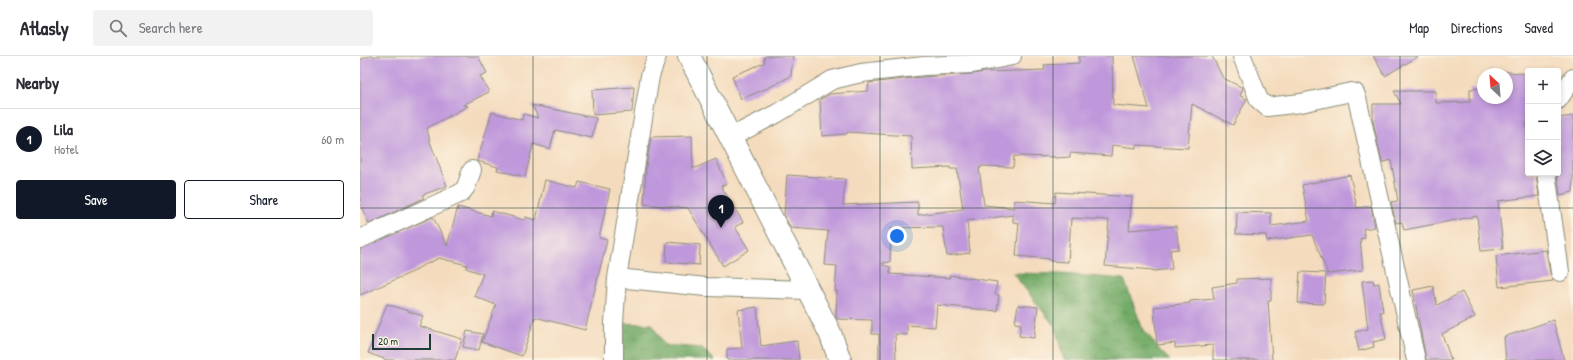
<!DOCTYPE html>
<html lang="en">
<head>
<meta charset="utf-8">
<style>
  :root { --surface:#fff; --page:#f2f2f3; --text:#2b2b33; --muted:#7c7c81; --line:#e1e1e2; --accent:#111827 }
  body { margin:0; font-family:"Patrick Hand",sans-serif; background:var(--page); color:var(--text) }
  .controls { position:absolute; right:12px; top:12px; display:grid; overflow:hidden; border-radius:4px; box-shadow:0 2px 6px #0003 }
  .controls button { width:36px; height:36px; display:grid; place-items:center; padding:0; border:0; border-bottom:1px solid var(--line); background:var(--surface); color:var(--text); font:20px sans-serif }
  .compass { position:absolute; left:1117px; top:12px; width:36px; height:36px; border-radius:50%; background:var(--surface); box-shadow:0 2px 6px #0003; rotate:334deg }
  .scale { position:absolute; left:12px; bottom:10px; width:59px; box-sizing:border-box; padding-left:4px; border:2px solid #1f3d34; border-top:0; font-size:11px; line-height:14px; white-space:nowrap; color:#1f3d34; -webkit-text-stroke:3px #fcf5e5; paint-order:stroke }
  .you { position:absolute; left:537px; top:180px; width:14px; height:14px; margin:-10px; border:3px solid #fff; border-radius:50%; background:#1a73e8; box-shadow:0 0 0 6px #1a73e833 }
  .badge { display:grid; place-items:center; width:26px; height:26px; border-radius:50%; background:var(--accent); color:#fff; font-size:13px; font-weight:700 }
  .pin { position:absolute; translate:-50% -33px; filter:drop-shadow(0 1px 2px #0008) }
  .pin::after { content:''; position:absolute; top:21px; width:14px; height:12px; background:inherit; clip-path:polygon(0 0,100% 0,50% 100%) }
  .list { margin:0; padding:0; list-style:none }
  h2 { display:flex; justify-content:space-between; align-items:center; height:52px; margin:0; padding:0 16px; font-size:17px }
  h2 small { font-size:13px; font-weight:400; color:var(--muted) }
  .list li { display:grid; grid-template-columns:26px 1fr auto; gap:12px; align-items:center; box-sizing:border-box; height:60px; padding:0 16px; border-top:1px solid var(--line) }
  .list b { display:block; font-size:15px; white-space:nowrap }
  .list p { margin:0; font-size:13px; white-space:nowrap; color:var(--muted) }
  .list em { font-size:13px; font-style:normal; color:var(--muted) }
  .actions { display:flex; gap:8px; padding:12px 16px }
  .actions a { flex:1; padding:9px 0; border:1px solid var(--accent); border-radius:4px; text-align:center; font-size:14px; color:var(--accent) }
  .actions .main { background:var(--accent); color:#fff }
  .icon { flex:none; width:22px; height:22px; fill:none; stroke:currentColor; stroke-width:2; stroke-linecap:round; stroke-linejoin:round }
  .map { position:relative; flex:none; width:1213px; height:304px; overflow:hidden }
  header { display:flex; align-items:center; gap:24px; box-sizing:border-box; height:56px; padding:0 20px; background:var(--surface); border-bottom:1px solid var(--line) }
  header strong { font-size:19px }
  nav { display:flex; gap:22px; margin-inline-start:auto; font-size:14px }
  .search { width:280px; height:36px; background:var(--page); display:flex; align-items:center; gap:10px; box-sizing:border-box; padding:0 14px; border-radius:4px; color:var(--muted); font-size:15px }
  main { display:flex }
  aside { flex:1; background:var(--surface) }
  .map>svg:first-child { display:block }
  .forest { fill:url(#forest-crowns); stroke:#4a744e }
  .building { fill:#bf98dc }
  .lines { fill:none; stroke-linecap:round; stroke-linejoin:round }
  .street-casing { stroke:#8a8c78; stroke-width:20 }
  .secondary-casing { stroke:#8a8c78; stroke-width:24 }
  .street { stroke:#fff; stroke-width:18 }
  .secondary { stroke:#fff; stroke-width:22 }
  .grid { fill:none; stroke:#1f3d34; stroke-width:1; stroke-opacity:0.55 }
</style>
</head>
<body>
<header>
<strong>Atlasly</strong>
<div class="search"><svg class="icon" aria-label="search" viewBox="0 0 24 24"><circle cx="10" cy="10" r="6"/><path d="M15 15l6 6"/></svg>Search here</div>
<nav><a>Map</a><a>Directions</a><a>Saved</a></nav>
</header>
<main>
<aside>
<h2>Nearby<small></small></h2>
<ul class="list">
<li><span class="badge">1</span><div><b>Lila</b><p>Hotel</p></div><em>60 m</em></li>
</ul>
<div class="actions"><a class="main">Save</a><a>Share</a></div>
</aside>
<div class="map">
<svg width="1213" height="304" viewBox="0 0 1213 304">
  <defs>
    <pattern id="forest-crowns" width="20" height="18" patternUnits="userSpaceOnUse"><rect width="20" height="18" fill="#75ab68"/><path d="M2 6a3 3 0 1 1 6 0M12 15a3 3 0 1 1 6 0" fill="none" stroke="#5f8c56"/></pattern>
  </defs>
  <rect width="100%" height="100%" fill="#fcf5e5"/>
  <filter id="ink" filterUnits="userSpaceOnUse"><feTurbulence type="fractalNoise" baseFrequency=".025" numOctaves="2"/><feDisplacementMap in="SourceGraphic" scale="8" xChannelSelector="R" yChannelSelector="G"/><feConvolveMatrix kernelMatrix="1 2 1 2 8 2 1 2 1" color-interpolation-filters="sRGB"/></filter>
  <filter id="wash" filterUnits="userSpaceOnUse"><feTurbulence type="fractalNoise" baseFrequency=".012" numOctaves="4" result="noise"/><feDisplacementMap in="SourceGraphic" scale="16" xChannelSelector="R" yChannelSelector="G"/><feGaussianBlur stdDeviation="0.9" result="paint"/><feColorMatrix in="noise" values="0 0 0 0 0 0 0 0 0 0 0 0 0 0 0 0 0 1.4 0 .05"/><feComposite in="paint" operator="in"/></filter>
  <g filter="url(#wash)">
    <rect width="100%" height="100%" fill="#f4dbbd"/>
    <path class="forest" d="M653 217 701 218 764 223 782 271 801 296 810 304H704L695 271Z
      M254 267 292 268 304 289 341 292 355 304H257Z"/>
    <g id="blocks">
      <path class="building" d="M9 0H118L127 17 120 20 129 36 103 49 108 50 67 72 70 86 87 130 62 139 64 142 9 168 0 148V4Z
        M405 0H433L431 20 408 32 381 43 372 20 404 7Z
        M719 0H752L753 49 789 52 774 0H852L863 22 883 32 880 40 887 43 873 69 832 48 828 92 776 89V92L752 89 751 100 710 97V101L695 102V101L654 100 653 111 621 110V112H619L624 149 654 152V144L695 147 696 136 772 141 769 174 816 170 819 193 810 194 812 213 793 215V214L745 210 749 164 711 162 708 206 690 205V203L656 200 659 167 653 166V159L607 165 610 197 587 200 583 171 531 172 530 206 523 207V209L530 211V218L590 222 589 219 637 226 635 238 639 239 637 255 577 249 575 271 547 269V279L535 278 536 304H519V278H512V264L477 263 476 261 477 235H475L477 210 465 209 468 175 431 172 424 160 427 119 485 123 483 149 558 146V159L603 153 597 113H590V111L552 113 551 80 487 76V78L462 80 460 44 470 38 508 35 509 27 562 21 612 18 624 16 685 14 684 9 719 7Z
        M1013 0H1059L1025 20Z
        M1130 14 1168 18V67H1166L1168 92V117H1176L1179 140 1138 145 1143 193 1121 195 1117 160 1044 174 1042 166 1036 167 1031 146 1038 145 1031 104 1022 107 1013 65V48H1041L1034 35H1076V47L1110 46V33L1123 32V42H1147V18H1130Z
        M274 31 272 56 233 59 232 34Z
        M172 49 236 62 232 82 195 74 190 93 173 88 165 121 137 114 138 111 117 105 132 56 162 64 163 58 178 62Z
        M1213 60V136L1200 139 1197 117H1198V62Z
        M332 80 333 113 356 103 367 128 361 130 383 166 375 171 389 194 363 210 328 152 284 148 286 111 291 81Z
        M990 119 997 152 1011 150 1015 171 1003 173 1005 182 1000 183 1003 214 968 218 952 179 907 185 906 179 876 178 877 156 911 157V170L949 165 942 129Z
        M185 124 217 132 219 126 250 133 239 182 247 184 225 274 175 261 162 300 122 286 136 249 114 240 123 218 106 212 107 209 79 202 56 213 57 214 0 239V193L73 161 87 190 98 151 131 160 132 155 164 164 165 161 176 164Z
        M307 186 340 189 339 209 306 206Z
        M1186 194 1190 217 1193 225 1139 231 1136 200Z
        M940 216 966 217 964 248 938 247Z
        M911 222V245H908L912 304H853V289L815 292V287L797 289 794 251 830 247V245L854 243 852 231 877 227V223Z
        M1013 224 1014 228 1019 227 1023 256H1020L1026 283 1013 286 1014 291 999 295 995 276 1008 273 1002 225Z
        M1073 230 1077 249 1102 236 1115 261 1082 278 1091 304H1066L1053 234Z
        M27 248 63 260 59 270 102 283 95 304H27L8 297Z
        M658 249 678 251 674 282 659 280 661 268 655 267Z
        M397 251 401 290 437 285 439 304H367V293L382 292 378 254Z
        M1193 264 1204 304H1146L1144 281Z
        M107 275 123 278 119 294 103 291Z"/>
    </g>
  </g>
  <g filter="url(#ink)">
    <use href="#blocks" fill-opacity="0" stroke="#8a8c78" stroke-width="1"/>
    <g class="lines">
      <defs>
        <path id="street" d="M882 0 899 44 907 51 941 47 991 36 995 37 997 42 1056 304
          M1198 44 1213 22
          M371 81 416 58 472 24 501 17 564 10 612 8 652 0
          M1186 117 1200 216
          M0 183 101 137 106 131 112 114
          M257 222 346 231 448 234
          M254 304V267L257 222 290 20 297 0"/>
        <path id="secondary" d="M329 0 470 277 480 304"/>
      </defs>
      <use href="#street" class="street-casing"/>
      <use href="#secondary" class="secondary-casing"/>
      <use href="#street" class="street"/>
      <use href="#secondary" class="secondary"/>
    </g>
  </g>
  <path class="grid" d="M173 0V304M347 0V304M520 0V304M693 0V304M866 0V304M1040 0V304M0 152H1213"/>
</svg>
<div class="controls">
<button>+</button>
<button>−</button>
<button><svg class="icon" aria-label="layers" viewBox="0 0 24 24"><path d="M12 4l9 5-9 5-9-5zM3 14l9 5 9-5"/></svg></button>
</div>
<svg class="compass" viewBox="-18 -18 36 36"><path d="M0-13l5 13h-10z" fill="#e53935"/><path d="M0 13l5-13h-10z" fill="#7c7c81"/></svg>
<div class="scale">20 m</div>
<div class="you"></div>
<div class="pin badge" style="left:361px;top:172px">1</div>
</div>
</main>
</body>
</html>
